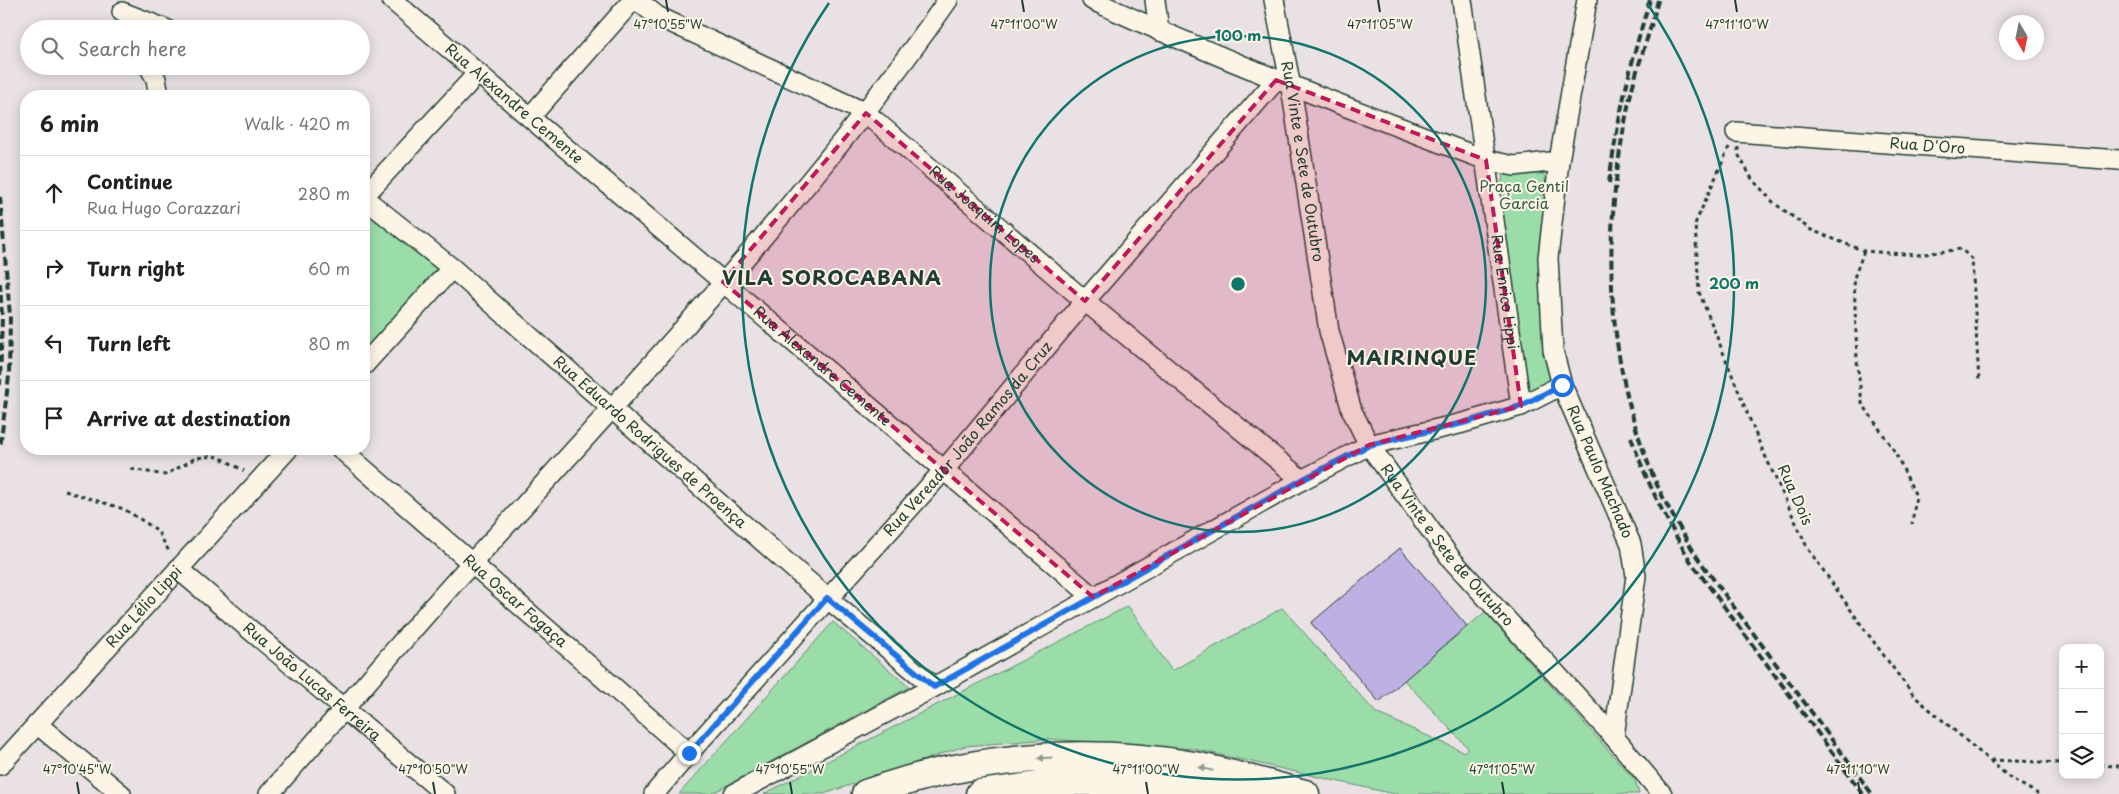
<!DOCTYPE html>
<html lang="en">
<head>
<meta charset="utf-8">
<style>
  :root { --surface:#fff; --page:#f2f2f2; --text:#222; --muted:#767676; --line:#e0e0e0 }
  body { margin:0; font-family:"Playpen Sans",sans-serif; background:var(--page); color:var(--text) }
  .controls { position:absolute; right:15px; bottom:15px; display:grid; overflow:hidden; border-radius:10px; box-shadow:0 2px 12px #0003 }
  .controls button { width:45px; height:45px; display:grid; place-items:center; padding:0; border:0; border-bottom:1px solid var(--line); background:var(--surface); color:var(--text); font:25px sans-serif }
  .compass { position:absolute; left:1999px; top:15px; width:45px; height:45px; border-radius:50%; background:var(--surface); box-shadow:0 2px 12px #0003; rotate:171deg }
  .stop { position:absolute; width:15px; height:15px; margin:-11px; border:4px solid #1a73e8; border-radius:50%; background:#fff }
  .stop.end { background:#1a73e8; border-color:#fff; box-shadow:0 1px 5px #0008 }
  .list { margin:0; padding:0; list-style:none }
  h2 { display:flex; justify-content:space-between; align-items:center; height:65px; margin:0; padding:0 20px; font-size:21px }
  h2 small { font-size:16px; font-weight:400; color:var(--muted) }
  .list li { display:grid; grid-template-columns:32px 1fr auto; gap:15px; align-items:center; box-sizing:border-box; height:75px; padding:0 20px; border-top:1px solid var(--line) }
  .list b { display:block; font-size:19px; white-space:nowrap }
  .list p { margin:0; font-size:16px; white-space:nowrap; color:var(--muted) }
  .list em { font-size:16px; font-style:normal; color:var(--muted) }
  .icon { flex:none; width:28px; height:28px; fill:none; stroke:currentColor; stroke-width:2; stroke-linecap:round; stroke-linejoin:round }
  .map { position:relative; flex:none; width:2119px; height:794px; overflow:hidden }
  .search { position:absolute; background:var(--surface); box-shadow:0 2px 12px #0003; left:20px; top:20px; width:350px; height:55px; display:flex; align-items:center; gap:12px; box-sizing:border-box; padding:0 18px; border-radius:28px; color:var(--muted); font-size:19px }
  .panel { position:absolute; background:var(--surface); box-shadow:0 2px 12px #0003; left:20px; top:90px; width:350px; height:365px; border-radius:20px }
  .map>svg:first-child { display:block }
  .green { fill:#9bdda8; stroke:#5d8d6e }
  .building { fill:#bdb1e3; stroke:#1f3d34 }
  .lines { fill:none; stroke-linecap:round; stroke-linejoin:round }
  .street-casing { stroke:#1f3d34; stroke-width:22 }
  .highway-casing { stroke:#1f3d34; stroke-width:31 }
  .path { stroke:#1f3d34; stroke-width:3; stroke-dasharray:4 4; stroke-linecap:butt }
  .street { stroke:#fcf5e5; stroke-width:19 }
  .highway { stroke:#fcf5e5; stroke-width:28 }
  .rail { stroke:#1f3d34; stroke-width:4; stroke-dasharray:8 4; stroke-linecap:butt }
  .oneway { fill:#8e998c }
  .route { stroke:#1a73e8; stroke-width:6 }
  .marked { fill:#c2185b; fill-opacity:0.2; stroke:#c2185b; stroke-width:4; stroke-dasharray:10 6; stroke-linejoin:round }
  .ticks { fill:none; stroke:#1f3d34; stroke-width:2 }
  .ring { fill:none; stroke:#0f766e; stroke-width:2.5 }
  .labels { text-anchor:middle; stroke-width:4; stroke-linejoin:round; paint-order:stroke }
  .street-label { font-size:15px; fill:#1f3d34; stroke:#fcf5e5 }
  .park-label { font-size:15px; fill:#385d4b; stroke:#fcf5e5 }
  .district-label { font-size:20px; font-weight:bold; letter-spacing:1px; fill:#1f3d34; stroke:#fcf5e5 }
  .ticks-label { font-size:12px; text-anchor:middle; fill:#1f3d34; stroke:#fcf5e5; stroke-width:4; stroke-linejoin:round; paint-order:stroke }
  .centre { fill:#0f766e; stroke:#fcf5e5; stroke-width:2.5 }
  .ring-label { font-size:15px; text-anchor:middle; font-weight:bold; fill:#0f766e; stroke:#fcf5e5; stroke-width:4; stroke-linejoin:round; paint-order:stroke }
</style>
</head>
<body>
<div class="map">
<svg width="2119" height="794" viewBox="0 0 2119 794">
  <rect width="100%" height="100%" fill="#e9e1e4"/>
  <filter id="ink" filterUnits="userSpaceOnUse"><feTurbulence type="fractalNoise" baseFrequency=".02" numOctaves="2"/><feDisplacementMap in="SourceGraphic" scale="10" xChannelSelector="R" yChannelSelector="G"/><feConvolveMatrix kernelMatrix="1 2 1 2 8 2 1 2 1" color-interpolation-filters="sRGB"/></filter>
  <g filter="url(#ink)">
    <path class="green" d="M1523 171 1544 174 1548 193 1554 383 1529 392 1519 333 1500 194 1503 174Z
      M364 207 446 271 364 356Z
      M1128 606 1172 671 1282 608 1376 713 1464 752 1468 748 1404 680 1485 612 1635 780 1639 794H1394L1194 749 1049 739 965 746 824 794H764Z
      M833 622 909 687 711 794H679Z"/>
    <path class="building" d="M1400 548 1467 626 1379 702 1311 623Z"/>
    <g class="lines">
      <defs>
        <g id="street">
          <path id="s1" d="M392 0 1093 597"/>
          <path id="s2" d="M637 0 657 16 866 113 1085 301 1302 480"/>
          <path d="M1092 0C1221 60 1353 110 1486 160L1514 166 1559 161"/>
          <path d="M1155 0 1159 31"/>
          <path id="s3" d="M1274 0 1291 87 1329 331 1352 411 1369 445 1452 560 1614 737 1662 794"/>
          <path id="s4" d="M1462 0 1521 406"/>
          <path id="s5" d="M1587 0 1559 161 1548 258 1553 350 1562 385 1631 544 1636 576 1614 737"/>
          <path d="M122 12 166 29"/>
          <path d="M149 66 156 79 159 96"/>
          <path d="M530 117 633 0"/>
          <path id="s6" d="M1736 132 2119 160"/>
          <path d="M364 196 478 73"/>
          <path id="s7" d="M364 198 452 268 827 598 934 687"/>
          <path d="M364 365 452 268"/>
          <path id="s8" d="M341 449 689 753"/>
          <path id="s9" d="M178 569 445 794"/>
          <path d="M37 724 121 794"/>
          <path id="s10" d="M0 765 288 449"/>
          <path d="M269 794C344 711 415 624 491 542 649 367 812 194 948 0"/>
          <path id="s11" d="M654 794 689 753 944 470 1085 301 1276 80"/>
          <path d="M734 794 934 687 1302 480 1369 445 1463 423 1521 406 1562 385"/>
        </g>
        <path id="highway" d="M866 794C969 756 1086 747 1194 766 1231 773 1268 785 1305 794
          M980 794 1077 781 1137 782 1244 794"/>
      </defs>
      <use href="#street" class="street-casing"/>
      <use href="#highway" class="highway-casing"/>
      <path class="path" d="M1729 147 1695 224 1699 292 1758 440 1807 547 1862 626 1914 696 2010 778 2038 794
        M1738 147V154L1752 179 1774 203 1811 230 1864 251 1917 255 1961 249 1972 259 1979 382
        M1864 251 1854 278 1857 361 1862 403 1895 452 1916 496 1912 524
        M131 469 165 475 196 458 214 456 225 460 244 471
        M65 491 124 509 157 530 170 553
        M1991 760 2063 763
        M2100 765 2119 766"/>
      <use href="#street" class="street"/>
      <use href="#highway" class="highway"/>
      <path class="rail" d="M1658 0C1650 34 1636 68 1629 102 1603 224 1603 345 1648 463 1660 496 1679 527 1697 557L1872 794
        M1609 183C1617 120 1631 60 1650 0
        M0 197 10 316 9 376 0 448
        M0 283 2 316 0 385
        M1631 437C1646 481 1667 522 1691 562L1863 794"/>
    </g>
    <defs><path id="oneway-solid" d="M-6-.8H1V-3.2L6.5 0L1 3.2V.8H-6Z" transform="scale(1.25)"/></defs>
    <g class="oneway">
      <use href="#oneway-solid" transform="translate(1045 758) rotate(177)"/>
      <use href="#oneway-solid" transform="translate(1206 769) rotate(-166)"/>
    </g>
  </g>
  <g class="lines" filter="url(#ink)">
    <path class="route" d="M689 753 827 598 934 687 1302 480 1369 445 1463 423 1521 406 1562 385"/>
  </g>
  <path class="marked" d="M1276 80 1486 160 1521 406 1369 445 1093 597 723 282 866 113 1085 301Z"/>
  <path class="ticks" d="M666 0 668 12M1022 0 1024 12M1378 0 1380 12M1735 0 1737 12M77 782 79 794M433 782 435 794M790 782 792 794M1146 782 1148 794M1502 782 1504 794M1858 782 1860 794"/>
  <g class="ring">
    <circle cx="1238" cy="284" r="248"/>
    <path d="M1647 3A496 496 0 1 1 829 3"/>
  </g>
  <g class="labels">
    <g class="street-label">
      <text dy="5" stroke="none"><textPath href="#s1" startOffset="160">Rua Alexandre Cemente</textPath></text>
      <text dy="5" stroke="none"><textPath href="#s6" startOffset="192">Rua D'Oro</textPath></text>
      <text dy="5" stroke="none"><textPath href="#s3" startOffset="164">Rua Vinte e Sete de Outubro</textPath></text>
      <text dy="5" stroke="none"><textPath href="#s2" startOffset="412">Rua Joaquim Lopes</textPath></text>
      <text dy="5" stroke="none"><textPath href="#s4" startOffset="295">Rua Enrico Lippi</textPath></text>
      <text dy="5" stroke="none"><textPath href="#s1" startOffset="565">Rua Alexandre Cemente</textPath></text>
      <text dy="5" stroke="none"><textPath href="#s11" startOffset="474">Rua Vereador João Ramos da Cruz</textPath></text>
      <text dy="5" stroke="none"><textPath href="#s7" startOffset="376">Rua Eduardo Rodrigues de Proença</textPath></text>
      <text dy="5" stroke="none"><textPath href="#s5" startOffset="484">Rua Paulo Machado</textPath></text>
      <text transform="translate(1795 495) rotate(66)" y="5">Rua Dois</text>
      <text dy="5" stroke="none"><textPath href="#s3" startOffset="584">Rua Vinte e Sete de Outubro</textPath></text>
      <text dy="5" stroke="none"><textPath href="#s8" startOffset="231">Rua Oscar Fogaça</textPath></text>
      <text dy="5" stroke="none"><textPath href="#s10" startOffset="214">Rua Lélio Lippi</textPath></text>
      <text dy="5" stroke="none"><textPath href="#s9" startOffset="175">Rua João Lucas Ferreira</textPath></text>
    </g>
    <g class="park-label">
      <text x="1524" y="192">Praça Gentil<tspan x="1524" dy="17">Garcia</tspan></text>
    </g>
    <g class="district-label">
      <text x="832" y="285">VILA SOROCABANA</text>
      <text x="1412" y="365">MAIRINQUE</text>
    </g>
  </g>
  <g class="ticks-label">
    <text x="668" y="29">47°10'55"W</text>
    <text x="1024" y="29">47°11'00"W</text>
    <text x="1380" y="29">47°11'05"W</text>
    <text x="1737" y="29">47°11'10"W</text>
    <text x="77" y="774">47°10'45"W</text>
    <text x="433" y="774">47°10'50"W</text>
    <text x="790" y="774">47°10'55"W</text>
    <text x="1146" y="774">47°11'00"W</text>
    <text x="1502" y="774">47°11'05"W</text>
    <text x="1858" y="774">47°11'10"W</text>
  </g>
  <circle cx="1238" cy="284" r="8" class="centre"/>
  <g class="ring-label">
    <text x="1238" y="41">100 m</text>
    <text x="1734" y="289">200 m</text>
  </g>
</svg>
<div class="controls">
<button>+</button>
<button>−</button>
<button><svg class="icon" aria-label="layers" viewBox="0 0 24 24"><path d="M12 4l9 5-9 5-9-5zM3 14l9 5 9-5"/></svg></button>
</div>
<svg class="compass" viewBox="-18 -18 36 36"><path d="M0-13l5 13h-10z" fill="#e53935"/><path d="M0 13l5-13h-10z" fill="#767676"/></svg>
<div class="stop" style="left:1562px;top:385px"></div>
<div class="stop end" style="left:689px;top:753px"></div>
<div class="search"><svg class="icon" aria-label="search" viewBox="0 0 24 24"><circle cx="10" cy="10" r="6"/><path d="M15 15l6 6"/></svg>Search here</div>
<section class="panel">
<h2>6 min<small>Walk · 420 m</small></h2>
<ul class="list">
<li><svg class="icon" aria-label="ahead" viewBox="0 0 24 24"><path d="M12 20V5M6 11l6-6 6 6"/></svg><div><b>Continue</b><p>Rua Hugo Corazzari</p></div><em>280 m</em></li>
<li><svg class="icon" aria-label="right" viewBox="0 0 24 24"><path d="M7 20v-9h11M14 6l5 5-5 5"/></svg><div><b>Turn right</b></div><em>60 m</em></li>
<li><svg class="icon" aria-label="left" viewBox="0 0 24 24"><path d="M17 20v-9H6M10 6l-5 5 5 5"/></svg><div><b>Turn left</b></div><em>80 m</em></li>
<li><svg class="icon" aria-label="arrive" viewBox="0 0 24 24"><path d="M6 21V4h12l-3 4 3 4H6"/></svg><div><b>Arrive at destination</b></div></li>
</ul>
</section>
</div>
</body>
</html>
